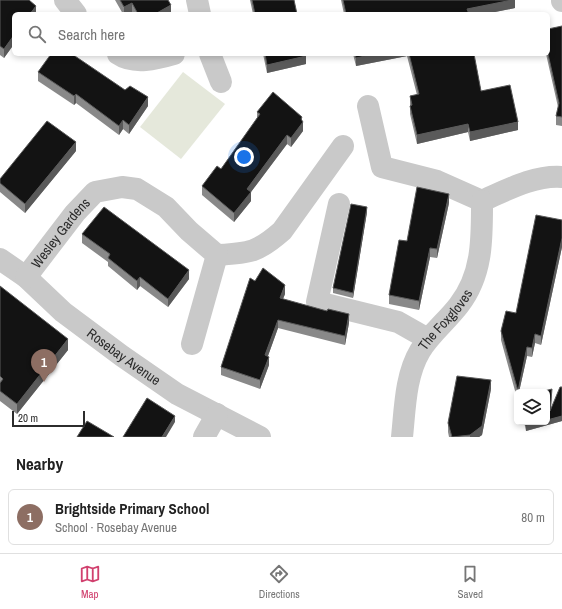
<!DOCTYPE html>
<html lang="en">
<head>
<meta charset="utf-8">
<style>
  :root { --surface:#fff; --page:#f2f2f2; --text:#222; --muted:#767676; --line:#e0e0e0; --accent:#d1406e }
  body { margin:0; font-family:"Archivo Narrow",sans-serif; background:var(--page); color:var(--text) }
  .controls { position:absolute; right:12px; bottom:12px; display:grid; overflow:hidden; border-radius:6px; box-shadow:0 2px 6px #0003 }
  .controls button { width:36px; height:36px; display:grid; place-items:center; padding:0; border:0; border-bottom:1px solid var(--line); background:var(--surface); color:var(--text); font:20px sans-serif }
  .scale { position:absolute; left:12px; bottom:10px; width:73px; box-sizing:border-box; padding-left:4px; border:2px solid #2c2c2c; border-top:0; font-size:11px; line-height:14px; white-space:nowrap; color:#2c2c2c; -webkit-text-stroke:3px #fff; paint-order:stroke }
  .you { position:absolute; left:244px; top:157px; width:14px; height:14px; margin:-10px; border:3px solid #fff; border-radius:50%; background:#1a73e8; box-shadow:0 0 0 6px #1a73e833 }
  .badge { display:grid; place-items:center; width:26px; height:26px; border-radius:50%; background:var(--accent); color:#fff; font-size:13px; font-weight:700 }
  .pin { position:absolute; translate:-50% -33px; filter:drop-shadow(0 1px 2px #0008) }
  .pin::after { content:''; position:absolute; top:21px; width:14px; height:12px; background:inherit; clip-path:polygon(0 0,100% 0,50% 100%) }
  .list { margin:0; padding:0; list-style:none }
  h2 { display:flex; justify-content:space-between; align-items:center; height:52px; margin:0; padding:0 16px; font-size:17px }
  h2 small { font-size:13px; font-weight:400; color:var(--muted) }
  .list li { display:grid; grid-template-columns:26px 1fr auto; gap:12px; align-items:center; box-sizing:border-box; height:56px; margin:0 8px 8px; padding:0 8px; border:1px solid var(--line); border-radius:6px }
  .list b { display:block; font-size:15px; white-space:nowrap }
  .list p { margin:0; font-size:13px; white-space:nowrap; color:var(--muted) }
  .list em { font-size:13px; font-style:normal; color:var(--muted) }
  .icon { flex:none; width:22px; height:22px; fill:none; stroke:currentColor; stroke-width:2; stroke-linecap:round; stroke-linejoin:round }
  .map { position:relative; flex:none; width:562px; height:437px; overflow:hidden }
  .search { position:absolute; background:var(--surface); box-shadow:0 2px 6px #0003; left:12px; right:12px; top:12px; height:44px; display:flex; align-items:center; gap:10px; box-sizing:border-box; padding:0 14px; border-radius:6px; color:var(--muted); font-size:15px }
  .sheet { height:116px; background:var(--surface) }
  nav { display:flex; justify-content:space-around; align-items:center; box-sizing:border-box; height:56px; border-top:1px solid var(--line); background:var(--surface); font-size:11px; color:var(--muted) }
  nav a { display:grid; justify-items:center; gap:2px }
  nav .on { color:var(--accent) }
  .map>svg:first-child { display:block }
  .green { fill:#e5e8db }
  .lines { fill:none; stroke-linecap:round; stroke-linejoin:round }
  .minor { stroke:#c9c9c9; stroke-width:22 }
  .wall { fill:#898989 }
  .shaded-wall { fill:#5a5a5a }
  .building { fill:#131313; stroke:#5a5a5a }
  .labels { text-anchor:middle; stroke-width:4; stroke-linejoin:round; paint-order:stroke }
  .street-label { font-size:14px; fill:#2c2c2c; stroke:#fff }
</style>
</head>
<body>
<div class="map">
<svg width="562" height="437" viewBox="0 0 562 437">
  <rect width="100%" height="100%" fill="#fff"/>
  <path class="green" d="M183 72 225 104 181 159 140 127Z"/>
  <g class="lines">
    <g class="minor">
      <path d="M65 0 76 14"/>
      <path d="M197 0 200 14"/>
      <path d="M562 0V1"/>
      <path d="M118 54C134 65 157 59 174 54"/>
      <path d="M210 54 221 82"/>
      <path d="M368 106 382 167 437 181 482 201C507 190 534 175 562 177"/>
      <path d="M339 204 317 302 398 322 428 339"/>
      <path d="M217 255C249 253 257 253 282 231L343 146"/>
      <path id="s1" d="M0 259 26 277 63 312 122 356 177 394 260 437"/>
      <path id="s2" d="M26 277 75 213 95 192 122 187 137 189 166 207 189 231 217 255 192 344"/>
      <path d="M204 437 217 414"/>
      <path id="s3" d="M402 437C405 410 405 376 420 351 430 334 447 321 459 305 483 274 482 238 482 201"/>
    </g>
  </g>
  <path class="wall" d="M0 0 36 14 4 58 0 55Z
    M115 0H168L171 14H133L132 12 128 14H123Z
    M250 0H294L297 14H253Z
    M341 0H515V8L485 14H344Z
    M562 26V126L556 125V116L558 107 546 54H548Z
    M263 54H305L306 64 267 73Z
    M353 54H474L481 91 518 130 470 141 468 132 417 144 410 114V96L417 95 407 56 356 66Z
    M38 72 148 106 129 134 123 129 119 135 76 103 74 105 38 81Z
    M257 112 302 120 303 131 291 147 287 144 251 192V201L234 222 202 195V186L221 169 257 118Z
    M76 151 25 213 0 192V179Z
    M449 203 437 258 430 257 419 310 389 304V295L407 241Z
    M367 212 353 298 333 293V288Z
    M562 220V247L541 345 535 343 532 357 527 356 519 392H517V398L501 340V331L516 313Z
    M82 234 189 279 168 307 140 286 137 290 108 266V262L82 243Z
    M255 281 285 294 283 299 349 323 345 345 278 328 268 356 269 365 260 389 221 375V367Z
    M0 286 68 350 17 414 0 401Z
    M562 387V421L526 431 524 422H547L552 394 551 409Z
    M491 389 482 435 479 437H449L448 432V423Z"/>
  <path class="shaded-wall" d="M512 0H515V8L485 14H467V9Z
    M132 3V12L128 14H124V7Z
    M171 5V14H155Z
    M36 6V14H30Z
    M14 35V44L4 58V49Z
    M374 54H407V56L356 66V58Z
    M306 56V64L267 73V65Z
    M76 94V103L74 105V96Z
    M148 97V106L129 134V125Z
    M302 117V123L303 122V131L291 147V138Z
    M123 120V129L119 135V126Z
    M518 122V130L470 141V132Z
    M468 124V132L417 144V135Z
    M287 135V144L248 196 251 192V201L234 222V213L247 189Z
    M76 142V151L25 213V204Z
    M449 194V203L437 258V249Z
    M367 207V212L353 298V293Z
    M562 238V247L541 345V336Z
    M430 248V257L419 310V301Z
    M189 270V279L168 307V299Z
    M140 277V286L137 290V281Z
    M285 285V294L280 306V298Z
    M349 314V323L345 345V336Z
    M278 320V328L265 364V355Z
    M535 334V343L532 357V348Z
    M68 339V350L17 414V404Z
    M527 347V356L519 392H518Z
    M269 357V365L260 389V380Z
    M491 380V389L482 435 479 437H470V435Z
    M175 416V422L166 437H162Z
    M562 416V421L526 431V426L540 422H547V420Z"/>
  <path class="building" d="M0 0H29L36 6 30 14H14V35L4 49 0 46Z
    M120 0H168L171 5 155 14H138L132 3 124 7Z
    M252 0H294L297 14H255Z
    M343 0H512L467 9 469 14H346Z
    M562 26V117L556 116 559 103 548 54V29Z
    M51 54H72L125 90 130 86 148 97 129 125 123 120 119 126 76 94 74 96 38 72Z
    M265 54H305L306 56 267 65Z
    M355 54H374L356 58Z
    M409 54H474L481 91 510 85 518 122 470 132 468 124 417 135 410 106 412 105 410 96 419 94Z
    M273 92 302 117 301 119 303 122 291 138 287 135 247 189 251 192 234 213 202 186 217 166 221 169 260 114 257 112Z
    M47 121 76 142 25 204 0 183V179Z
    M417 187 449 194 437 249 430 248 419 301 389 295 399 240 407 241Z
    M351 204 367 207 353 293 333 288Z
    M104 207 189 270 168 299 140 277 137 281 108 258 110 254 82 234Z
    M536 215 562 220V238L541 336 535 334 532 348 527 347 518 391 501 331 506 311 516 313Z
    M263 268 285 285 280 298 327 311 328 309 349 314 345 336 278 320 265 355 269 357 260 380 221 367 250 278 255 281Z
    M0 286 68 339 17 404 0 391V383L3 379 0 376Z
    M457 376 491 380 482 426 470 435 452 437 448 423Z
    M560 387H562V416L547 420V392H540L552 389 550 411Z
    M147 398 175 416 162 437H123Z
    M87 421 114 437H77Z
    M525 422H540L526 426Z"/>
  <g class="labels">
    <g class="street-label">
      <text dy="5" stroke="none"><textPath href="#s2" startOffset="56">Wesley Gardens</textPath></text>
      <text dy="5" stroke="none"><textPath href="#s3" startOffset="129">The Foxgloves</textPath></text>
      <text dy="5" stroke="none"><textPath href="#s1" startOffset="158">Rosebay Avenue</textPath></text>
    </g>
  </g>
</svg>
<div class="controls">
<button><svg class="icon" aria-label="layers" viewBox="0 0 24 24"><path d="M12 4l9 5-9 5-9-5zM3 14l9 5 9-5"/></svg></button>
</div>
<div class="scale">20 m</div>
<div class="you"></div>
<div class="pin badge" style="left:44px;top:382px;background:#8d6e63">1</div>
<div class="search"><svg class="icon" aria-label="search" viewBox="0 0 24 24"><circle cx="10" cy="10" r="6"/><path d="M15 15l6 6"/></svg>Search here</div>
</div>
<section class="sheet">
<h2>Nearby<small></small></h2>
<ul class="list">
<li><span class="badge" style="background:#8d6e63">1</span><div><b>Brightside Primary School</b><p>School · Rosebay Avenue</p></div><em>80 m</em></li>
</ul>
</section>
<nav>
<a class="on"><svg class="icon" aria-label="map" viewBox="0 0 24 24"><path d="M3 6l6-2 6 2 6-2v14l-6 2-6-2-6 2zM9 4v14M15 6v14"/></svg>Map</a>
<a><svg class="icon" aria-label="directions" viewBox="0 0 24 24"><path d="M12 3l9 9-9 9-9-9zM9 14v-3h6M13 9l2 2-2 2"/></svg>Directions</a>
<a><svg class="icon" aria-label="saved" viewBox="0 0 24 24"><path d="M7 4h10v16l-5-4-5 4z"/></svg>Saved</a>
</nav>
</body>
</html>
